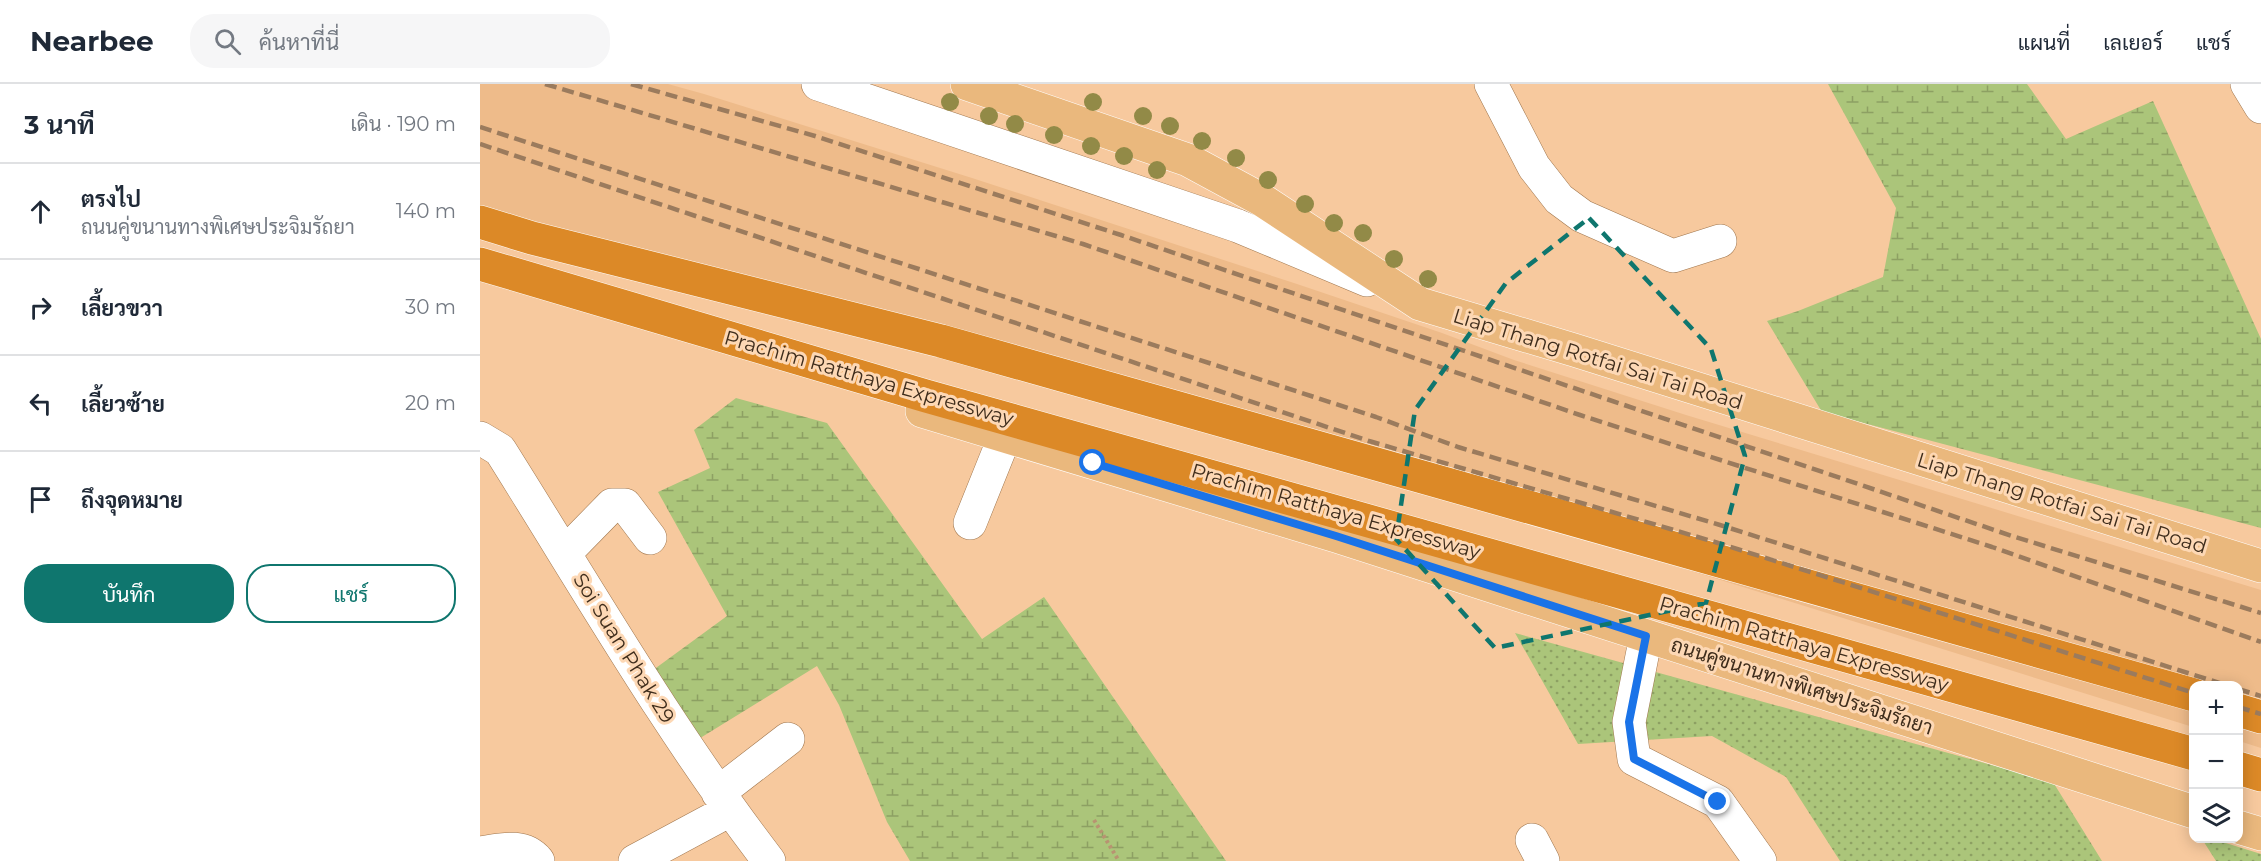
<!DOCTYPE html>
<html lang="th">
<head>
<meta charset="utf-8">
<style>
  :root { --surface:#fff; --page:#f6f6f7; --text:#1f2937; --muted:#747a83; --line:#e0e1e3; --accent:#0f766e }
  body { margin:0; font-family:Montserrat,Sarabun,sans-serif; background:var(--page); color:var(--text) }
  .controls { position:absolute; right:18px; bottom:18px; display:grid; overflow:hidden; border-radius:12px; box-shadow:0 3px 15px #0003 }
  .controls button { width:54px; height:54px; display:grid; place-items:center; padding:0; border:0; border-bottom:2px solid var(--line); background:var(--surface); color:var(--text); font:30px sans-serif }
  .stop { position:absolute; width:18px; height:18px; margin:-14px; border:4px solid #1a73e8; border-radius:50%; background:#fff }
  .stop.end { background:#1a73e8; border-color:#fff; box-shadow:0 2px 6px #0008 }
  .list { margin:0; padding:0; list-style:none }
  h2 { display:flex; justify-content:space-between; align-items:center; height:78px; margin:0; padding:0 24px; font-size:26px }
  h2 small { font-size:20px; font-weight:400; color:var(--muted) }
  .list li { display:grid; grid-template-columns:39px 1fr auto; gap:18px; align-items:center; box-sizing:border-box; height:96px; padding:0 24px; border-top:2px solid var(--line) }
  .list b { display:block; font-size:22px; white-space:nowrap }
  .list p { margin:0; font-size:20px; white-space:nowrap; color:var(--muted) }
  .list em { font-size:20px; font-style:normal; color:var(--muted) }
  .actions { display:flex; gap:12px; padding:18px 24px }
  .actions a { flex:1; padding:14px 0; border:2px solid var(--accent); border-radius:24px; text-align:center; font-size:21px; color:var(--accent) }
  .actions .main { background:var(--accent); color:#fff }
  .icon { flex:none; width:33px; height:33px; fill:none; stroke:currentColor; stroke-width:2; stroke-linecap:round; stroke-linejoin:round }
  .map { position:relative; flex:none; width:1781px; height:777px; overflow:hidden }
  header { display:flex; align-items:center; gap:36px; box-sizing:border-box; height:84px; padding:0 30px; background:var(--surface); border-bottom:2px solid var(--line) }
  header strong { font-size:28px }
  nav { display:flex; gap:33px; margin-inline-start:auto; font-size:21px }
  .search { width:420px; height:54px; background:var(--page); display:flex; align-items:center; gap:15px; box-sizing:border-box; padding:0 21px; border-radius:24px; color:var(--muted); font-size:22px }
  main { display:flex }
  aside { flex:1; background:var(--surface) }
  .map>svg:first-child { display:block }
  .built { fill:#eebb8a }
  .grass { fill:url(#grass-dots) }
  .wetland { fill:url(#wetland-marsh) }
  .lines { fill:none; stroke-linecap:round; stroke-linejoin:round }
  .minor-casing { stroke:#a0764d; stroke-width:34 }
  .major-casing { stroke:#fff; stroke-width:34 }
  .highway-casing { stroke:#fff; stroke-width:34 }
  .path { stroke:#b89371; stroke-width:4; stroke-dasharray:3 3; stroke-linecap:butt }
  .minor { stroke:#fff; stroke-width:33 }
  .major { stroke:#eab87d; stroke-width:33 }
  .highway { stroke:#dc8927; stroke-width:33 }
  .rail { stroke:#9b7b5d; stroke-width:4.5; stroke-dasharray:12 6; stroke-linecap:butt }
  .tree { fill:#928a47 }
  .route { stroke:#1a73e8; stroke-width:8 }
  .marked { fill:none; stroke:#0f766e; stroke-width:4.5; stroke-dasharray:12 8; stroke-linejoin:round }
  .labels { text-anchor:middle; stroke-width:6; stroke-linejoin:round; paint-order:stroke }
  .street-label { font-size:20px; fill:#3f2d1c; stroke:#fdd8b5 }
</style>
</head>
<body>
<header>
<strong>Nearbee</strong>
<div class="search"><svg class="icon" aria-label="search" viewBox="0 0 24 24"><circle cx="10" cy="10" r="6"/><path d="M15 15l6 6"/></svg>ค้นหาที่นี่</div>
<nav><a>แผนที่</a><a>เลเยอร์</a><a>แชร์</a></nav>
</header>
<main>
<aside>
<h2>3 นาที<small>เดิน · 190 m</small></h2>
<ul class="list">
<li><svg class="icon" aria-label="ahead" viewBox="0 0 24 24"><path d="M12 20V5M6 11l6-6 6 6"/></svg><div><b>ตรงไป</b><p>ถนนคู่ขนานทางพิเศษประจิมรัถยา</p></div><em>140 m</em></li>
<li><svg class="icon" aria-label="right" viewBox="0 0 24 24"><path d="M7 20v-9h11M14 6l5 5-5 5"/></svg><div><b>เลี้ยวขวา</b></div><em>30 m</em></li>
<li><svg class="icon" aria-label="left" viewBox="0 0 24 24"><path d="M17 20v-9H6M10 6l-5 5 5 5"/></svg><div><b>เลี้ยวซ้าย</b></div><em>20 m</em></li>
<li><svg class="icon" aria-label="arrive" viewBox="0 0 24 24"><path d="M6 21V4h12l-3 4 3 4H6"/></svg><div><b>ถึงจุดหมาย</b></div></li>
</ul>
<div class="actions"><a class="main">บันทึก</a><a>แชร์</a></div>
</aside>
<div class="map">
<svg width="1781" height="777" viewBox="0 0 1781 777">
  <defs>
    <pattern id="grass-dots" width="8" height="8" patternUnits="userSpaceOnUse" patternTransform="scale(1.5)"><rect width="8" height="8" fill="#abc57a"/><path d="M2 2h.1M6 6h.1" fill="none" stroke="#8da063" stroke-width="1.8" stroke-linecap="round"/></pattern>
    <pattern id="wetland-marsh" width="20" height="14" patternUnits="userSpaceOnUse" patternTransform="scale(1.5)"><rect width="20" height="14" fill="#abc57a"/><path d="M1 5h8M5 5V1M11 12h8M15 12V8" fill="none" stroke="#8da063"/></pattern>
  </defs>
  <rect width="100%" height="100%" fill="#f7c99e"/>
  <path class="built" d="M0 0H188L224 10 492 94 817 200 962 249 1034 276 1206 331 1781 506V664L1759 657 1758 602H1714L1713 643 1051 437 0 124Z"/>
  <path class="grass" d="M1035 549 1573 698 1622 777H1360L1306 693 1232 652 1098 660Z
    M1722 755H1733L1781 770V777H1736Z"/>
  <path class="wetland" d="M1348 0H1547L1586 55 1673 17 1781 255V444L1342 328 1287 237 1318 227 1403 193 1416 124Z
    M256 314 347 339 502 555 564 513 746 777H430L407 738 359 621 337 582 217 656 169 589 247 532 178 408 230 384 214 346Z"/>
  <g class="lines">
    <defs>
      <path id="minor" d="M338 0 758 142 887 196
        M1011 0 1054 83 1079 115 1102 132 1193 172 1240 157
        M1767 0 1781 23
        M0 354 20 366C107 504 189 647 289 777
        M490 439 525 352
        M85 469 132 421H145L170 454
        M1166 552 1149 638 1154 675 1238 718 1280 777
        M238 709 308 655
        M1052 756 1063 777
        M0 769C20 766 43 759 58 777
        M155 777 250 726"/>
      <path id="major" d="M487 0 708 76 782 116 940 220 1094 266 1781 482
        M442 327 856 452 1714 728
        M1758 743 1781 750"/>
      <path id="highway" d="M0 138 52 154 461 257 1714 611
        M0 180 446 312 1714 670
        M1758 626 1781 633
        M1758 684 1781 691"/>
    </defs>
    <use href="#minor" class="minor-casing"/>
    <use href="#major" class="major-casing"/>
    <use href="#highway" class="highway-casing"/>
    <path class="path" d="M614 736 639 777"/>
    <use href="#minor" class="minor"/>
    <use href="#major" class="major"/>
    <use href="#highway" class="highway"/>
    <path class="rail" d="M65 0 603 160 1100 331 1512 463 1781 558
      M151 0 335 52 641 151 1532 452 1781 529
      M0 43 896 333 978 363 1240 441 1749 602
      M0 60 889 357 1235 458 1714 609
      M1758 605 1781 612
      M1758 623 1781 630"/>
  </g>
  <g class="tree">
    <circle cx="470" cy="18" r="9"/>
    <circle cx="613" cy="18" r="9"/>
    <circle cx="509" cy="32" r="9"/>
    <circle cx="663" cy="32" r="9"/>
    <circle cx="535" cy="40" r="9"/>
    <circle cx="690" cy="42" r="9"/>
    <circle cx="574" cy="51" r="9"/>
    <circle cx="722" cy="57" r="9"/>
    <circle cx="611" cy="62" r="9"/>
    <circle cx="644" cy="72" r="9"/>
    <circle cx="756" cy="74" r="9"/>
    <circle cx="677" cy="86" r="9"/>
    <circle cx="788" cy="96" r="9"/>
    <circle cx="825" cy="120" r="9"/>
    <circle cx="854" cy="139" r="9"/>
    <circle cx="883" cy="149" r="9"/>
    <circle cx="914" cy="175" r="9"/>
    <circle cx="948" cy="195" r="9"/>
  </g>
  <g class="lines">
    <path class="route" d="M613 379 856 452 1166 552 1149 638 1154 675 1238 718"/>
  </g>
  <path class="marked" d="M1109 134 1231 265 1265 372 1226 519 1015 564 916 455 935 326 1026 199Z"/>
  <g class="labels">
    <g class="street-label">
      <text transform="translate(1118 275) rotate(17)" y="7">Liap Thang Rotfai Sai Tai Road</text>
      <text transform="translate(389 294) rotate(16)" y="7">Prachim Ratthaya Expressway</text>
      <text transform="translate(1582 419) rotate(17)" y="7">Liap Thang Rotfai Sai Tai Road</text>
      <text transform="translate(856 427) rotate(16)" y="7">Prachim Ratthaya Expressway</text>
      <text transform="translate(1324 560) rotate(16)" y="7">Prachim Ratthaya Expressway</text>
      <text transform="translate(144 564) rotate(58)" y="7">Soi Suan Phak 29</text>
      <text transform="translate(1322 602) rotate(18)" y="7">ถนนคู่ขนานทางพิเศษประจิมรัถยา</text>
    </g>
  </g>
</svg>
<div class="controls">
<button>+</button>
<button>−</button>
<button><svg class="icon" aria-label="layers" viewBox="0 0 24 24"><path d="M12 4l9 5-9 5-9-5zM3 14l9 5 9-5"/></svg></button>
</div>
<div class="stop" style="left:613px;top:379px"></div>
<div class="stop end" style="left:1238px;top:718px"></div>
</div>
</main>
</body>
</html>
